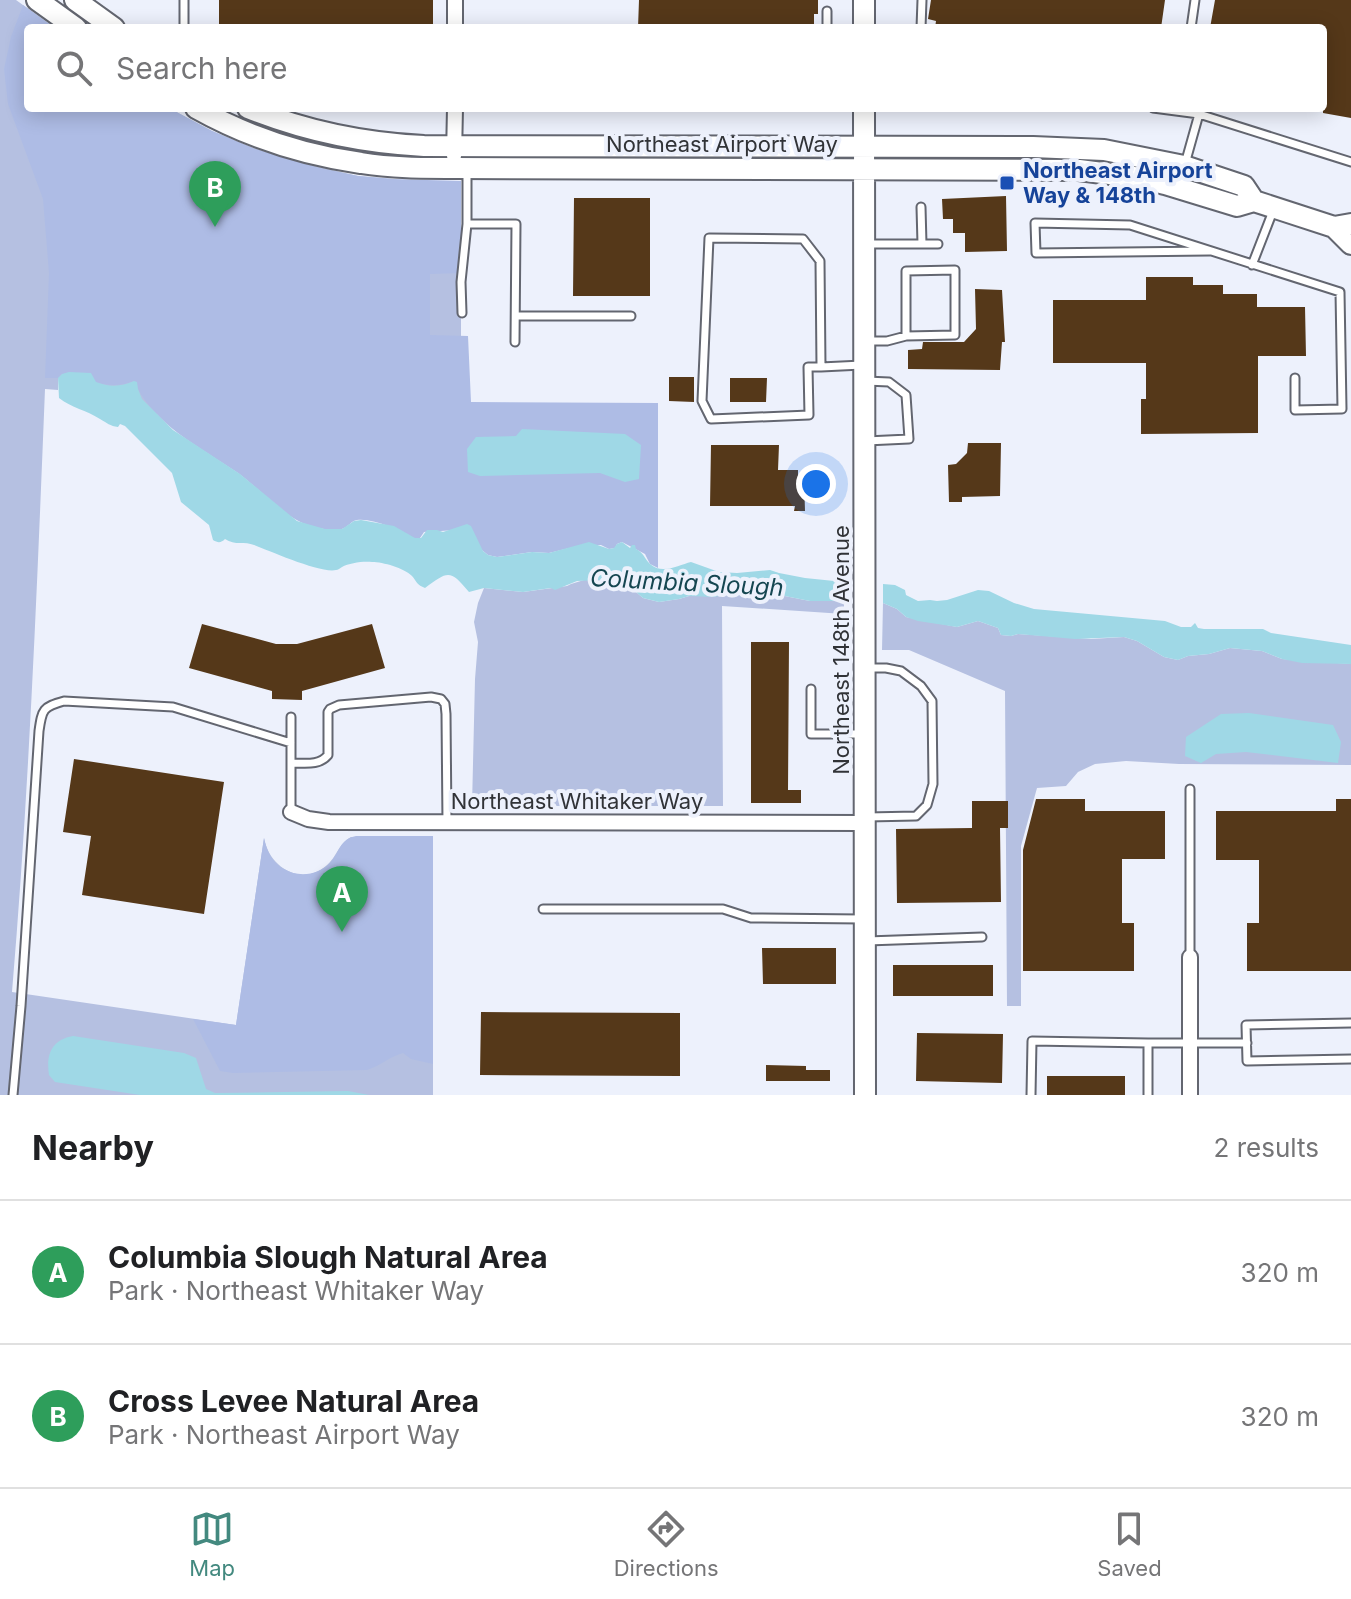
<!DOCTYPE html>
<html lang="en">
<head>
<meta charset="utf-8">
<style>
  :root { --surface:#fff; --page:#f2f2f2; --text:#202124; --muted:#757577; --line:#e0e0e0; --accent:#43897f }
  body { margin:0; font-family:Inter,sans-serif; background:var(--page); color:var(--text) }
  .you { position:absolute; left:816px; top:484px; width:28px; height:28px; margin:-20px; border:6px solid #fff; border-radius:50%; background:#1a73e8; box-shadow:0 0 0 12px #1a73e833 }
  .badge { display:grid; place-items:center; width:52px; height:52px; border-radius:50%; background:var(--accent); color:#fff; font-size:26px; font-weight:700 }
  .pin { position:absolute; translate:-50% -66px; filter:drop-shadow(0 2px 4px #0008) }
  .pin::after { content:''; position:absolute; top:42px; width:28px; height:24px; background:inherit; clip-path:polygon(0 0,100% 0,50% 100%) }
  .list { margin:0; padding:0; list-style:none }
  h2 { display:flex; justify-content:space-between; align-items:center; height:104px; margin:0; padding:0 32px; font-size:34px }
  h2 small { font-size:26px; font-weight:400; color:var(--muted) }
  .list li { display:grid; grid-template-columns:52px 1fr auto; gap:24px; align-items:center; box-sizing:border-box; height:144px; padding:0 32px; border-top:2px solid var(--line) }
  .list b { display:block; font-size:30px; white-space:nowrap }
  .list p { margin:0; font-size:26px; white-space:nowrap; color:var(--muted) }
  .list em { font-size:26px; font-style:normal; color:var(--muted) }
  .icon { flex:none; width:44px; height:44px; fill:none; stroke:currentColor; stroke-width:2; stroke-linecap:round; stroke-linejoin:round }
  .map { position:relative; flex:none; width:1351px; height:1095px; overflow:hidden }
  .search { position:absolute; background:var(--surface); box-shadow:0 4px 20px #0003; left:24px; right:24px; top:24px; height:88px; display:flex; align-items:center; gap:20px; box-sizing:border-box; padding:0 28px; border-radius:8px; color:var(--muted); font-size:30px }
  .sheet { height:392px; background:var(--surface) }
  nav { display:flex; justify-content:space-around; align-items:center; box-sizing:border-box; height:112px; border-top:2px solid var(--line); background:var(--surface); font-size:22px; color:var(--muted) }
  nav a { display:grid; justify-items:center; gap:4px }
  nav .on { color:var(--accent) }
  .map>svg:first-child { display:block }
  .green { fill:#b5c0e1 }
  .forest { fill:#aebce5 }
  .water { fill:#9fd8e6 }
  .building { fill:#553819 }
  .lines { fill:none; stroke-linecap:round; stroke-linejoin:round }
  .lane-casing { stroke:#636670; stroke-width:11 }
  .street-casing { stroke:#636670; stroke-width:18 }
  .secondary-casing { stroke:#636670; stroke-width:24 }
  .lane { stroke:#fff; stroke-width:7 }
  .street { stroke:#fff; stroke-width:14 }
  .secondary { stroke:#fff; stroke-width:20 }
  .transit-dot { fill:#1a4fb4; stroke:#edf1fc; stroke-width:3 }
  .labels { text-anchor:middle; stroke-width:8; stroke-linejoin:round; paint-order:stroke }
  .street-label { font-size:22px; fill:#313337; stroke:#edf1fc }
  .transit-label { font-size:22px; font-weight:bold; fill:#164399; stroke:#edf1fc; text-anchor:start }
  .water-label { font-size:24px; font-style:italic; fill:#154651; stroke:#edf1fc }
</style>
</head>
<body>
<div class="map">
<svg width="1351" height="1095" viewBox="0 0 1351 1095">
  <rect width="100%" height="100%" fill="#edf1fc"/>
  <path class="green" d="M0 0H16L55 28H28V108H169L212 131 253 148 285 159 358 176 393 179 431 273H461V524L58 378V390L45 389C37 590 29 791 12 992L236 1025 264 838C269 867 301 887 326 866 337 857 338 844 351 837L433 836V1095H0Z
    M584 580H603L622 583 629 586 643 598 659 602 679 599 689 596H721L729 592 754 590 810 601H844V614L722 606 723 806H472L475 679 478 642 474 622 478 603 484 588 523 592 567 586 571 584Z
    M883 603 897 609 906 617 957 627 978 621 998 628 1001 635 1011 636 1018 634 1091 639 1124 637 1137 641 1164 657 1178 660 1188 656 1209 654 1230 648 1262 651 1282 659 1351 664V765L1179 764 1126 761 1095 764 1078 772 1066 786 1037 788 1021 846V1006H1007L1005 691 909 650H882Z"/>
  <path class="forest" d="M23 5 55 28H28V108H169L212 131 253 148 319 168 358 176 393 179 461 181V273L430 274V335L468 336 471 402 658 403V568L650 564 645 554 622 542 617 544 615 548 609 549 601 545H582L549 553 532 552 497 557 488 555 456 529C445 532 436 530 424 532L420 538 415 539C401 531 374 518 357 520 351 521 348 527 342 529 335 531 324 529 317 528 284 520 264 492 238 473 200 447 153 425 134 381 112 391 89 380 67 374H62L58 378H45L49 273 43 199 8 104 4 69 11 37Z
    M356 836H433V1064L411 1059 403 1053C389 1057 380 1066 367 1070L233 1073 220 1071 193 1019 236 1025 264 838C267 851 272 863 284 869 299 878 319 875 331 862 340 851 340 839 356 836Z"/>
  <path class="water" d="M69 372 91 373 96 382C109 387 121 387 134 381L137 382 138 389 142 399 173 430 240 474 297 521 325 529H342L354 521 361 520 394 526 415 538H421L427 530H437L443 532 467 524 471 526 483 551 488 555 497 557 532 552 549 553 589 542 609 549 614 548 617 544 622 542 630 548 632 545H635L636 549C644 553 644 558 650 564 662 575 679 565 691 562L719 572 737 573 770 570 779 573 805 578 844 582V601H810L754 590 729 592 715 597 689 596 679 599 659 602 643 598 629 586 622 583 603 580 577 581 555 590 551 588 523 592 484 588 469 592C450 569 448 571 425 588 417 585 417 582 412 576 404 568 383 562 372 562 363 561 349 563 342 567 340 568 338 570 336 570 322 574 270 551 254 545 245 541 235 546 225 539 221 543 218 543 213 540L209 525 181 502 172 473 125 426 120 424 118 427C110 426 107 423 100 419 86 410 72 408 59 398L58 378 62 374Z
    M522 429 625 434 641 445 639 479 625 482 600 473 480 476 468 472 467 449 476 437 516 436Z
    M883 584 895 585 905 590 906 595 918 601 930 600 937 601 947 600 978 590 989 591 1014 603 1034 609 1165 621 1181 627H1191L1195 623 1198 628 1204 629H1263L1271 633 1351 645V664L1302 663 1282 659 1262 651 1230 648 1209 654 1188 656 1178 660 1164 657 1137 641 1124 637 1075 639 1018 634 1011 636 1001 635 998 628 978 621 957 627 918 621 906 617 897 609 883 603Z
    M1249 713 1333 725 1341 742 1338 763 1246 752 1216 754 1201 763 1185 756 1186 737 1221 714Z
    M73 1036 184 1053 196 1058 206 1089 215 1093 348 1091 369 1095H140L55 1082 49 1075C46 1055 51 1040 73 1036Z"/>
  <path class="building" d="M219 0H433V28H219Z
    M639 0H818V14H814V28H638Z
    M931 0H1165L1161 28H935L936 21 928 19Z
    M1215 0H1351V118L1323 113V28H1210Z
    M1006 196 1007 251 965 252V233H953V219H943L942 199Z
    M574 198H650V296H573Z
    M1146 277H1193V285H1223V294H1257V307H1305L1306 356H1258V433L1141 434V399H1146V363H1053V300H1146Z
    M975 289 1002 290 1005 342H1002L1000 370 908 369V350L922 349 923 342H964L976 329Z
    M669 377H694V402L669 401Z
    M730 378H767L766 402H730Z
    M968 443H1001L1000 496 962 497V502H949L948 465 956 464 967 453Z
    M711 445H779L778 470H798V478H804L805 511H794L795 506H710Z
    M202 624 276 644H297L372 624 385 668 302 691V700L272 699V691L189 668Z
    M751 642H789L788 790H801V803H751Z
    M74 759 224 782 204 914 82 895 91 836 63 832Z
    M1036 799H1085V811H1165V859H1122V923H1134V971H1023V850Z
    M1336 799H1351V971H1247V923H1259V860H1216V811H1336Z
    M972 801H1008V828H1000L1001 902 897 903 896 829 972 828Z
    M762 948H836V984H763Z
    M893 965H993V996H893Z
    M481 1012 680 1013V1076L480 1075Z
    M917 1033 1003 1034 1002 1083 916 1081Z
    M766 1065 806 1066V1070H830V1081H766Z
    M1047 1076H1125V1095H1047Z"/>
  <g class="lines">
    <defs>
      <path id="lane" d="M184 0V28
        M827 11V28
        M921 28 922 0
        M1191 28 1195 0
        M1153 108 1199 114
        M1185 164 1199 114 1351 162
        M467 168V224H516L515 342
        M921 207 922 244
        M866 244H938
        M1209 251 1036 253 1035 223 1130 225 1340 292 1342 409 1295 410V378
        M1252 265 1273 211
        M462 313 461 282 467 224
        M516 316H631
        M866 341H887L906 336 955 335V270L906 271V336
        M821 367H808L809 415 711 419 702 401 709 238 803 239 820 261 821 367 862 365
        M866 441 909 439 906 395 889 382 866 381
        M811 689V734H863
        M291 717V812
        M291 763C305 763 319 766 328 755V712L330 709 339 705 431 697 441 699 445 704 446 714 447 822
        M1190 789V957
        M867 817 916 816 927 805 933 784 932 701 921 686 901 671 886 668H867
        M543 909H723L751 918 862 919
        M867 941 982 937
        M1351 1023 1246 1025 1247 1061 1351 1059
        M13 1095 21 1006 39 731C42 709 43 707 64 701L173 707 291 743
        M1031 1095 1032 1041 1148 1043
        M1148 1095V1043H1247"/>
      <path id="street" d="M455 0V28
        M454 156 455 108
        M291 812 308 819 329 822 864 823
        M1190 1095V957"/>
      <path id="secondary" d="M37 0 76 28
        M75 0 114 28
        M864 28V0
        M196 108C246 136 303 155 361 163 391 168 423 168 454 168L1079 170 1141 178 1165 184 1237 206 1254 201 1334 227 1351 224
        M248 108C305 131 363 143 424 146L1033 147 1104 150 1184 166 1244 186 1254 201
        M864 108 865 1095
        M1334 227 1351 244"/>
    </defs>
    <use href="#lane" class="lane-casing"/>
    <use href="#street" class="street-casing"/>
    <use href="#secondary" class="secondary-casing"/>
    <use href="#lane" class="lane"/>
    <use href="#street" class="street"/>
    <use href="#secondary" class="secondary"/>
  </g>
  <rect class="transit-dot" x="999" y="175" width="16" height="16" rx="4"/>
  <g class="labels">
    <g class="street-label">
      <text x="722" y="152">Northeast Airport Way</text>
      <text transform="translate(841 650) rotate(-90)" y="8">Northeast 148th Avenue</text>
      <text x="577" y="809">Northeast Whitaker Way</text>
    </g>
    <g class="transit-label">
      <text x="1023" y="178">Northeast Airport<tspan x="1023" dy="25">Way &amp; 148th</tspan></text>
    </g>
    <g class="water-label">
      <text transform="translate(687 583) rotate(3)" y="8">Columbia Slough</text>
    </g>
  </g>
</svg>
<div class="you"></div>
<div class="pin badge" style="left:342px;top:932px;background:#2e9e5b">A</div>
<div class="pin badge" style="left:215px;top:227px;background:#2e9e5b">B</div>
<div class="search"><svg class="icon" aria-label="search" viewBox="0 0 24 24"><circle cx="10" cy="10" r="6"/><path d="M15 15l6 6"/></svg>Search here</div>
</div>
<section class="sheet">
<h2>Nearby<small>2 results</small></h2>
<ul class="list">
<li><span class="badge" style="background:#2e9e5b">A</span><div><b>Columbia Slough Natural Area</b><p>Park · Northeast Whitaker Way</p></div><em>320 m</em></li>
<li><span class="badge" style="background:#2e9e5b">B</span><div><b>Cross Levee Natural Area</b><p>Park · Northeast Airport Way</p></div><em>320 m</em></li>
</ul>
</section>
<nav>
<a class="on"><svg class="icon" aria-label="map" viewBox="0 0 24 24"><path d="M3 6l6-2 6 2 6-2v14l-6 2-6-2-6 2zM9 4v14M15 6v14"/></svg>Map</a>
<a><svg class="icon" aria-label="directions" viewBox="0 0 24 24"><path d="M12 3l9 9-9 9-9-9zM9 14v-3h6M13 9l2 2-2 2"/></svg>Directions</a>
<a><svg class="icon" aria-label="saved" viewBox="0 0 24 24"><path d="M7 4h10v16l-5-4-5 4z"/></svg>Saved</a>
</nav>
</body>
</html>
